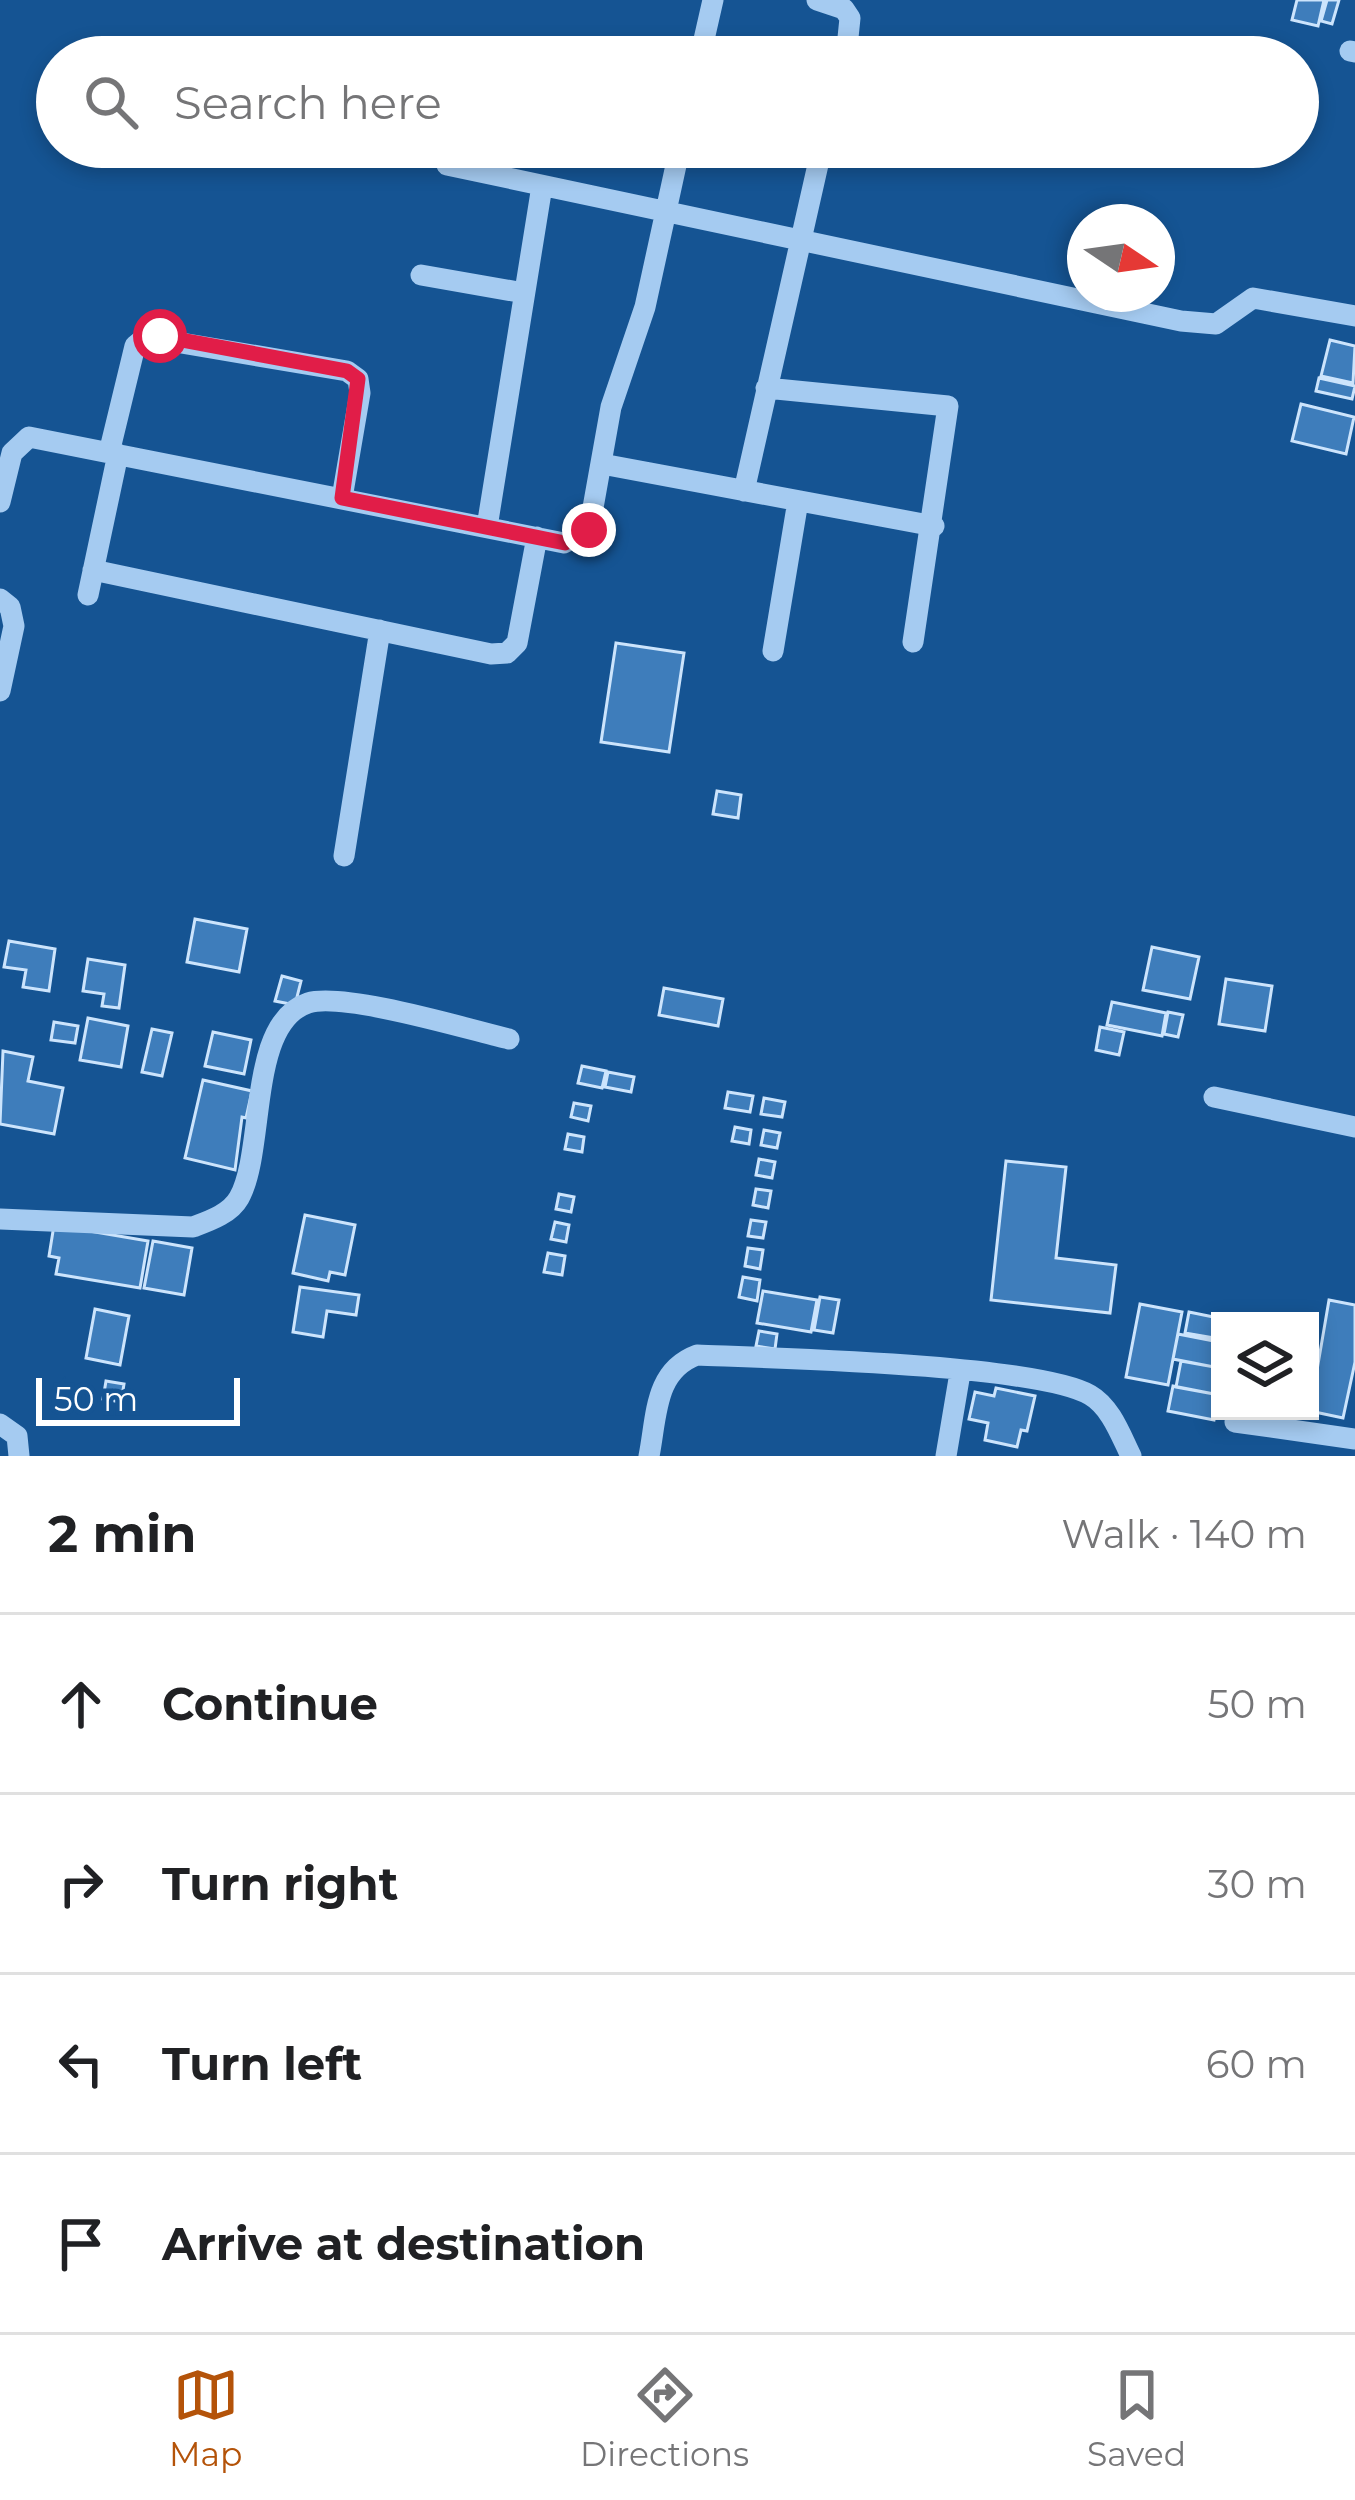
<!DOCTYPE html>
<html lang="en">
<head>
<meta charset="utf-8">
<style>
  :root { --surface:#fff; --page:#f2f2f2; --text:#202124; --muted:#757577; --line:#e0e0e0; --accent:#b45309 }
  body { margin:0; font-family:Montserrat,sans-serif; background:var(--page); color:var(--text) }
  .controls { position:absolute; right:36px; bottom:36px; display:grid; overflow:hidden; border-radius:0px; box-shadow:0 6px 18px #0003 }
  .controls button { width:108px; height:108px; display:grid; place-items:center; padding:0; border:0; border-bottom:3px solid var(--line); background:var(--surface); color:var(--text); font:60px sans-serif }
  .compass { position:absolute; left:1067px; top:204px; width:108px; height:108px; border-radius:50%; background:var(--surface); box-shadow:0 6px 18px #0003; rotate:103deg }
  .scale { position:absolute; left:36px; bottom:30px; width:204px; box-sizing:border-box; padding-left:12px; border:6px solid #fff; border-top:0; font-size:33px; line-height:42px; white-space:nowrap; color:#fff; -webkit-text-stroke:9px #155493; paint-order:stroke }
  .stop { position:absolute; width:36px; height:36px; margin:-27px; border:9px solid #e11d48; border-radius:50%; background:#fff }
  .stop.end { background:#e11d48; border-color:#fff; box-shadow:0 3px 12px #0008 }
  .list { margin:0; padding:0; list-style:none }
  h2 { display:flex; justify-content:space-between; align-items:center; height:156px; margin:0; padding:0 48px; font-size:51px }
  h2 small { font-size:39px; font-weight:400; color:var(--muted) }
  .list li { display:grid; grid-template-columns:78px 1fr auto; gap:36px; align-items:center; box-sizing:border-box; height:180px; padding:0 48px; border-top:3px solid var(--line) }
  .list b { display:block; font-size:45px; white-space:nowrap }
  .list em { font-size:39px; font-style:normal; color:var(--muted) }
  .icon { flex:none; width:66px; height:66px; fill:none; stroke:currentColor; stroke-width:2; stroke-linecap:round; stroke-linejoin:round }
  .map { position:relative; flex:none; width:1355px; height:1456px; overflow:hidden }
  .search { position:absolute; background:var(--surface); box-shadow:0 6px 18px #0003; left:36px; right:36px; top:36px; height:132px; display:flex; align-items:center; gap:30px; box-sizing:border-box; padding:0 42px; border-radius:66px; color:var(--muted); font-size:45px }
  .sheet { height:876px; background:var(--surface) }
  nav { display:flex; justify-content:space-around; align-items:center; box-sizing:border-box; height:168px; border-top:3px solid var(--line); background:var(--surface); font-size:33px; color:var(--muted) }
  nav a { display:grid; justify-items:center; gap:6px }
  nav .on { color:var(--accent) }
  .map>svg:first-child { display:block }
  .building { fill:#3e7dbb; stroke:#cce4fc; stroke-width:3 }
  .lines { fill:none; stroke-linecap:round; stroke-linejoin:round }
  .minor { stroke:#a5cbf1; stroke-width:21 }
  .route { stroke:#e11d48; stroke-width:15 }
</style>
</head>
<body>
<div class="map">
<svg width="1355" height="1456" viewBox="0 0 1355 1456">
  <rect width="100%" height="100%" fill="#155493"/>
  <path class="building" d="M1297 0H1324L1318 26 1292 20Z
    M1327 0H1339L1332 24 1321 21Z
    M1330 340 1355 346 1353 383 1321 376Z
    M1319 378 1355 386 1352 399 1316 391Z
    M1301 404 1354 417 1346 454 1292 441Z
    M616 643 684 653 669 752 601 742Z
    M717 791 741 795 738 818 713 814Z
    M195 919 247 929 239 972 187 962Z
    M9 941 55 949 49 991 23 987 26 970 4 967Z
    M1152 947 1199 957 1190 999 1143 990Z
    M88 959 125 965 119 1008 102 1006 104 994 83 991Z
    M282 976 301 981 295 1005 275 1001Z
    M1226 979 1272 986 1265 1031 1219 1024Z
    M664 988 723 999 718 1026 659 1015Z
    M1112 1002 1166 1013 1162 1036 1107 1025Z
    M1168 1012 1183 1015 1178 1037 1164 1034Z
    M88 1018 128 1026 121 1067 80 1060Z
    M54 1022 78 1026 75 1043 51 1040Z
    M1100 1027 1124 1032 1119 1055 1096 1050Z
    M152 1029 172 1033 162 1076 142 1072Z
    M213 1032 251 1040 244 1074 205 1066Z
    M3 1051 33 1057 28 1081 63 1088 54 1134 0 1124Z
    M582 1066 606 1071 602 1088 578 1083Z
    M608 1072 634 1077 631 1092 605 1087Z
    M203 1080 252 1091 246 1118 242 1117 235 1170 185 1158Z
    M728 1092 753 1096 750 1112 725 1108Z
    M764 1098 785 1102 782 1117 761 1114Z
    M574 1103 591 1106 588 1121 571 1117Z
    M735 1127 751 1130 749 1144 732 1141Z
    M764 1130 780 1133 777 1148 761 1145Z
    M568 1134 584 1137 582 1152 565 1149Z
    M759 1159 775 1162 772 1178 756 1175Z
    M1006 1161 1066 1167 1056 1258 1116 1265 1110 1313 991 1300Z
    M756 1189 771 1191 768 1208 753 1205Z
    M559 1194 574 1197 571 1212 556 1209Z
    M305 1215 355 1225 345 1275 330 1272 328 1281 293 1273Z
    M751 1220 766 1222 763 1238 748 1236Z
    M555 1222 569 1225 566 1242 551 1239Z
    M54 1225 148 1241 140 1288 56 1274 59 1258 49 1256Z
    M153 1241 192 1248 184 1295 144 1288Z
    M748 1248 763 1250 760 1269 745 1266Z
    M548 1253 565 1256 562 1275 544 1272Z
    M743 1277 760 1280 757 1301 739 1297Z
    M300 1287 359 1295 356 1315 327 1311 323 1337 293 1332Z
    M763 1291 817 1300 811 1332 757 1323Z
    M820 1297 839 1300 833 1333 814 1330Z
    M1329 1300 1355 1305V1362L1343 1418 1310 1411Z
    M1140 1304 1182 1312 1168 1385 1126 1377Z
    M95 1309 129 1316 120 1365 86 1358Z
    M1189 1312 1233 1321H1220V1339L1185 1333Z
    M759 1331 777 1334 775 1349 756 1346Z
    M1178 1334 1219 1342 1214 1367 1173 1359Z
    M1181 1361 1220 1368 1219 1395 1176 1387Z
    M106 1381 124 1384 121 1402 103 1399Z
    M1173 1386 1219 1395 1214 1420 1168 1411Z
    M996 1388 1035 1396 1027 1431 1021 1430 1017 1447 985 1440 988 1423 969 1419 975 1392 994 1396Z"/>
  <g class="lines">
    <path class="minor" d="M817 0 844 9 850 18 846 57
      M1350 51 1355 52
      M700 57 713 0
      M447 165 1181 321 1216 324 1253 298 1355 316
      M421 275 524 293
      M766 388 948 406 913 642
      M109 453 135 346 146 337 347 371 358 379 360 393 342 498
      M602 464 934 526
      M744 491 822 147
      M0 502 12 453 29 437 564 543 589 530 611 407 645 307 680 147
      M487 527 542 186
      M93 570 491 654 507 653 517 643 537 537
      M88 595 118 454
      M0 599 10 607 14 626 0 691
      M773 651 798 501
      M344 856 380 630
      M1214 1097 1355 1127
      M0 1219 193 1227C209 1221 230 1214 239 1198 266 1150 247 1023 308 1003 344 992 467 1029 509 1039
      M1235 1422 1355 1439
      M0 1424 17 1436 19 1456
      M649 1456C657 1416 654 1371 697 1355 772 1358 1036 1364 1090 1395 1111 1407 1121 1436 1131 1456
      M946 1456 960 1373"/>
  </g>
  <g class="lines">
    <path class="route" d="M160 336 347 371 358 379 342 498 565 543 589 530"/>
  </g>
</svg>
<div class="controls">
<button><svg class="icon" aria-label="layers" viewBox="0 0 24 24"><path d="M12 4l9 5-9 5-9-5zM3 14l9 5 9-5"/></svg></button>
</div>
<svg class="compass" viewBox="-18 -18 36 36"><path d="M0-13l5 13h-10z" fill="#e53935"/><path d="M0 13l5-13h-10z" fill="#757577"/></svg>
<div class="scale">50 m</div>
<div class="stop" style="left:160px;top:336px"></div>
<div class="stop end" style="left:589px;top:530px"></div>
<div class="search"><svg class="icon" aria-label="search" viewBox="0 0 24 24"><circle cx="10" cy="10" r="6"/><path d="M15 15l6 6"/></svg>Search here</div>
</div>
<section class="sheet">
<h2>2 min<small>Walk · 140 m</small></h2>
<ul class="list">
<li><svg class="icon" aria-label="ahead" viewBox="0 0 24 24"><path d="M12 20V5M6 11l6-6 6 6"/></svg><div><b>Continue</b></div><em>50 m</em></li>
<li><svg class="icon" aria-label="right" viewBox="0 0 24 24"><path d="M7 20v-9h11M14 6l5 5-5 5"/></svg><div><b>Turn right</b></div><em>30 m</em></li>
<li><svg class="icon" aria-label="left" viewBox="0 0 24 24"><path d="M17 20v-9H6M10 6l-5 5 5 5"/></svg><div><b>Turn left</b></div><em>60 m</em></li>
<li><svg class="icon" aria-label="arrive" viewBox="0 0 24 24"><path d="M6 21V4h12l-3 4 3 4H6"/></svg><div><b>Arrive at destination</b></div></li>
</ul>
</section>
<nav>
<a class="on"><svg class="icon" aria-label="map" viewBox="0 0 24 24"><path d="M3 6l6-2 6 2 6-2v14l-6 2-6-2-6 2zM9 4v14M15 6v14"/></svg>Map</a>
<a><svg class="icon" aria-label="directions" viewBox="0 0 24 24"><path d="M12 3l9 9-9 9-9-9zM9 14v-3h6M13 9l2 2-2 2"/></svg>Directions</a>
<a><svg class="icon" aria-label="saved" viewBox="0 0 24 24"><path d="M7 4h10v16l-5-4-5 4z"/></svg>Saved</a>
</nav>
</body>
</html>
